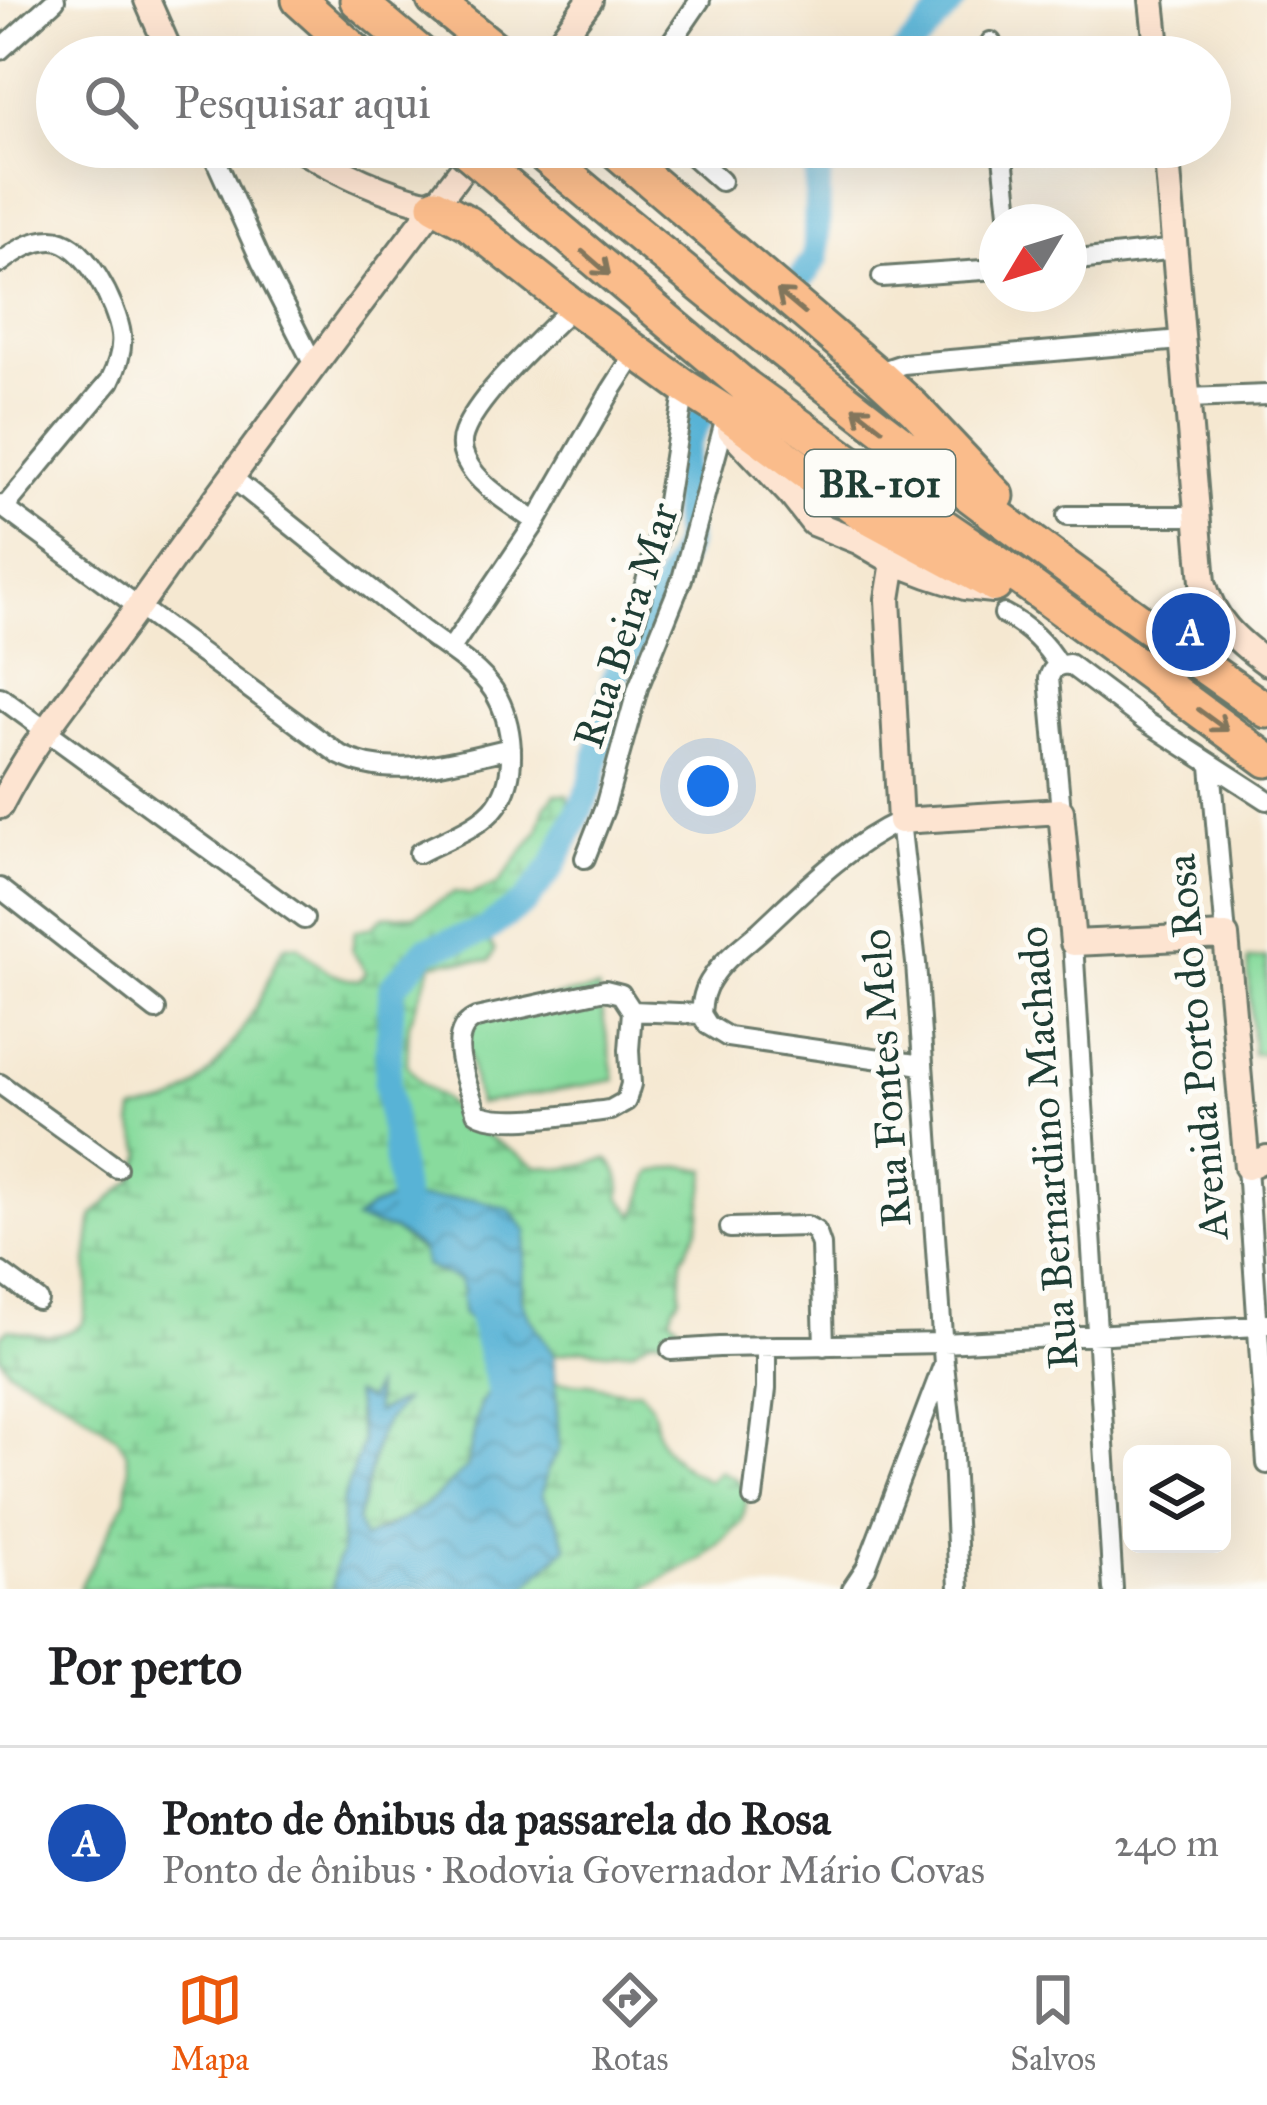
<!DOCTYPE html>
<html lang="pt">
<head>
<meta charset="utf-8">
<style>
  :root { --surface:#fff; --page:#f6f6f6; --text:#202124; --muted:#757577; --line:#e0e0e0; --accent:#ea580c }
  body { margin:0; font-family:"IM FELL Great Primer",serif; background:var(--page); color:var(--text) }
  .controls { position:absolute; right:36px; bottom:36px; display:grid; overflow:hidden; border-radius:18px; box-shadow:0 12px 48px #0002 }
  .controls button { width:108px; height:108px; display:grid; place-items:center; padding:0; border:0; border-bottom:3px solid var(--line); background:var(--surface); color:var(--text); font:60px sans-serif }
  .compass { position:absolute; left:979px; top:204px; width:108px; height:108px; border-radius:50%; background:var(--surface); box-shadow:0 12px 48px #0002; rotate:232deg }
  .you { position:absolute; left:708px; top:786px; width:42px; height:42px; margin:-30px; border:9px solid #fff; border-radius:50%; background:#1a73e8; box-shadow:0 0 0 18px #1a73e833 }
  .badge { display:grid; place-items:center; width:78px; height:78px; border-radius:50%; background:var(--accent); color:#fff; font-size:39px; font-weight:700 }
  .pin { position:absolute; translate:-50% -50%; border:6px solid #fff; box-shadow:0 3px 12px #0006 }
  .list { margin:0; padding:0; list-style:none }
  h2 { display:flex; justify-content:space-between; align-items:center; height:156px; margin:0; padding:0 48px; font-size:51px }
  h2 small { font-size:39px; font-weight:400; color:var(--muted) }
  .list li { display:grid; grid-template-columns:78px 1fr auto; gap:36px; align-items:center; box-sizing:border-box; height:192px; padding:0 48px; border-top:3px solid var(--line) }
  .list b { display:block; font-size:45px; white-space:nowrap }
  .list p { margin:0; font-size:39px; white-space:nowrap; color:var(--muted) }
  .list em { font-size:39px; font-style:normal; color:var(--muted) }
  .icon { flex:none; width:66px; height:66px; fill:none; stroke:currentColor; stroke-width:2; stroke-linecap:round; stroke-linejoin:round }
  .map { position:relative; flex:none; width:1267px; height:1589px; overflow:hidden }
  .search { position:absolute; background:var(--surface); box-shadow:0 12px 48px #0002; left:36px; right:36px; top:36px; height:132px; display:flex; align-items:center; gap:30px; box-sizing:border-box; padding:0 42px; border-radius:66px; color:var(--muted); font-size:45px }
  .sheet { height:348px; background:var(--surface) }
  nav { display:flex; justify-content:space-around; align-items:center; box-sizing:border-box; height:168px; border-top:3px solid var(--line); background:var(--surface); font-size:33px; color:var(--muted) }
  nav a { display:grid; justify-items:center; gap:6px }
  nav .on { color:var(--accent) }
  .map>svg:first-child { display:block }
  .grass { fill:#88db9d; stroke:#548c68; stroke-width:3 }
  .wetland { fill:url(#wetland-marsh); stroke:#548c68; stroke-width:3 }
  .water { fill:url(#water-waves); stroke:#3c7885; stroke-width:3 }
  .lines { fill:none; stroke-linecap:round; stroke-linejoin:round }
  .river { stroke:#58b3d6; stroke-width:27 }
  .street-casing { stroke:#6a796b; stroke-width:24 }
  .secondary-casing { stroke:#6a796b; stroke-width:30 }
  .highway-casing { stroke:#6a796b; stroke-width:39 }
  .street { stroke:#fff; stroke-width:18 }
  .secondary { stroke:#fde4d1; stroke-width:24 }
  .highway { stroke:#fabc8b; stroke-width:33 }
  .highway-bridge-casing { stroke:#6a796b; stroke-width:39; stroke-linecap:butt }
  .highway-bridge { stroke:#fabc8b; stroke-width:33 }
  .oneway { stroke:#82765b }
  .labels { text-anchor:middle; stroke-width:10; stroke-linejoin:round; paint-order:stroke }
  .shield { fill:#fdfcf7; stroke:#62766e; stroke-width:3 }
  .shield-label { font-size:39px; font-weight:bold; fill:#1f3d34 }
  .street-label { font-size:42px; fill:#1f3d34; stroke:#fdfcf7 }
</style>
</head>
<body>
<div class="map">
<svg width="1267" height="1589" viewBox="0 0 1267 1589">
  <defs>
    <pattern id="wetland-marsh" width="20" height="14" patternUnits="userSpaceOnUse" patternTransform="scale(3)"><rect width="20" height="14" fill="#88db9d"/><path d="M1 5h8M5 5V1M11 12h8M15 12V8" fill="none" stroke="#6fb381"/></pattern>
    <pattern id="water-waves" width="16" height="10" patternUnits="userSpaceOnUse" patternTransform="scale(3)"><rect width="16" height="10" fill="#58b3d6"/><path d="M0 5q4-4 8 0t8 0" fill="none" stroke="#4893ae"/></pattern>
  </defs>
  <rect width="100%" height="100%" fill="#fdfcf7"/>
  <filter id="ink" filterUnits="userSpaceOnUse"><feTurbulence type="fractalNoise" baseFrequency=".00833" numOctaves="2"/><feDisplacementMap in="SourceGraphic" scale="24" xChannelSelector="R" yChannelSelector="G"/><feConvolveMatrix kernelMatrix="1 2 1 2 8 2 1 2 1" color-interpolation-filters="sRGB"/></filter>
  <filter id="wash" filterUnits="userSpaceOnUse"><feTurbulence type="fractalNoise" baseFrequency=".004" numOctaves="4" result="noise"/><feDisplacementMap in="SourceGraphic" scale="48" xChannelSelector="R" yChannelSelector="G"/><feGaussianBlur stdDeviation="2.7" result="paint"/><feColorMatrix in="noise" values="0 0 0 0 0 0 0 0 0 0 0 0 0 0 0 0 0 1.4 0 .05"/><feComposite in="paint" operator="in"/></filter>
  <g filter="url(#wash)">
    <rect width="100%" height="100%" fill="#f5e8d1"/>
    <path class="grass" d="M1267 958V1053L1253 1054 1248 960Z
      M598 989 615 1080 478 1104 461 1013Z"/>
    <path class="wetland" d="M555 794 567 795 571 813C547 857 523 906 475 928 464 934 450 936 438 940L457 944 487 938 495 950 490 961H447L432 964 409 1024 407 1065 421 1083 444 1099 462 1120 536 1166 564 1169 607 1159C618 1167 623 1184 620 1197L635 1216C644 1202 643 1186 652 1172L682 1166 707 1170 698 1229 682 1258 680 1297 673 1307 671 1317 690 1335 688 1339 652 1338 632 1350 606 1352 583 1349 554 1355 527 1313 521 1297 527 1231 421 1200 392 1199 357 1220 393 1230 459 1280 463 1291V1314L498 1345 507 1368 480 1404 467 1467 434 1499 402 1520 377 1530 362 1540 357 1522 378 1437 385 1422 401 1402 375 1412 376 1397 373 1390 368 1400 356 1394V1415L362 1443 342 1503 341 1554 334 1570 333 1589H79L126 1500 129 1469 126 1451 117 1437 71 1404 9 1370 0 1356V1337L9 1329C36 1336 61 1342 83 1323L89 1287 87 1262 93 1215 133 1179 143 1154 132 1125 134 1112C148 1106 166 1107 179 1099 212 1079 249 1024 265 988 271 973 275 960 285 946H298C316 964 333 980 359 980L366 972 352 951 355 931 372 927 384 916 416 915 455 892 470 895 499 883 538 831 545 807Z
      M555 1382 589 1384 626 1392 639 1390C657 1408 652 1412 658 1434 664 1456 689 1470 708 1481L720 1471 738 1480 746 1491 747 1500 741 1523 703 1558 642 1589H523L567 1547 556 1518 542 1495 547 1470 559 1450Z"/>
    <path class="water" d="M392 1199H475L509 1209 527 1231 521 1297 527 1313 554 1355 559 1450 547 1470 542 1495 556 1518 567 1547 523 1589H333L334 1570 341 1554 342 1503 362 1443 354 1394 368 1400 374 1387 376 1412 405 1400 385 1422 378 1437 357 1521 363 1539 402 1520 434 1499 467 1467 480 1404 507 1368 498 1345 462 1314 463 1291 459 1280 425 1266 421 1249 393 1230 355 1220 371 1207Z"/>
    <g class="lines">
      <path class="river" d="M901 57 954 0
        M802 277 816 257 818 171 827 147
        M421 1228 404 1212 387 1083 392 987 427 949 484 931 525 902 553 866 590 789 615 676 661 597 686 544 682 465 687 441 700 419
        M476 1299 506 1412"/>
    </g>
  </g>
  <g filter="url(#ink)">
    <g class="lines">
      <defs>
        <path id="street" d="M991 42 993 57
          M0 50 55 0
          M661 57 700 0
          M210 147 262 263 314 365
          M683 147 721 181
          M1002 147 1010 222
          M1069 261 1176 249
          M0 263C15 252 32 240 52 240 85 240 117 306 121 335 123 351 117 367 110 381L4 508
          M882 277 997 269
          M879 376 885 370 903 364 1181 340
          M1188 398 1267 395
          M230 476C293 526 355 576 417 626 442 646 476 664 494 691 513 722 519 774 497 805 483 826 441 841 419 853
          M0 505 340 755C394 782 455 760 511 748
          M1067 516H1199
          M536 522C513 505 479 487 466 460 462 452 460 443 464 433 478 395 543 337 573 306
          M1004 614C1027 626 1045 643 1058 665
          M634 624 665 514 685 387
          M450 650 536 522 611 391 636 352
          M0 697 304 919
          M1211 766 1226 936
          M1061 811 1049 678C1052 667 1058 665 1069 664L1145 721 1267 800
          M585 858 605 807 638 688 682 579 726 418
          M0 888 156 1010
          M1073 943 1113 1589
          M605 990 621 994 632 1011 629 1050 631 1084 626 1101 610 1110C581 1113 497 1128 476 1112 469 1085 442 1033 476 1018Z
          M632 1011 701 1014
          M922 1065 728 1037 708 1025 701 1014C702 1000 704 989 712 978 723 960 743 946 759 932 803 891 846 846 900 821L916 963 944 1364 952 1433 959 1589
          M0 1084 117 1168
          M1247 1167 1267 1464
          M730 1228 807 1226 816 1231 821 1245 824 1346
          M0 1272 38 1300
          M671 1350 719 1347 944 1343 1258 1326 1267 1323
          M753 1498 766 1389V1347
          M852 1589 866 1568 943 1366"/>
        <path id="secondary" d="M147 0 172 57
          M1152 0 1158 57
          M548 57 590 0
          M296 147C340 172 385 195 435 205
          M1166 147 1203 582C1214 621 1235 639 1267 663
          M730 430 791 495 813 523 858 541 894 562 928 575 965 587 993 590
          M894 562 888 599 900 821 1061 811 1073 943 1226 936 1247 1167 1267 1158
          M0 806C37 732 93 671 141 603 250 449 364 298 479 147"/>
        <path id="highway" d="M299 0 362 57
          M357 0 425 57
          M434 0 505 57
          M536 57H549
          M534 147C769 347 1014 534 1267 711
          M611 147 879 376 914 408 997 496
          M508 186 746 387 854 465 1021 579 1267 760
          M435 205 468 223 573 306 685 387 728 414 862 513 995 585"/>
      </defs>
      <use href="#street" class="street-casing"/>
      <use href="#secondary" class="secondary-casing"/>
      <use href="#highway" class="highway-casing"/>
      <use href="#street" class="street"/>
      <use href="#secondary" class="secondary"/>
      <use href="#highway" class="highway"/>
      <defs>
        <path id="highway-bridge" d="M462 147 508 186"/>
      </defs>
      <use href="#highway-bridge" class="highway-bridge-casing"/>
      <use href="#highway-bridge" class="highway-bridge"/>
    </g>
    <defs><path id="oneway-shaft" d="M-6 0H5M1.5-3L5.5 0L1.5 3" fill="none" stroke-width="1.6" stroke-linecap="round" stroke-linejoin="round" transform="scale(3)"/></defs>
    <g class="oneway">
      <use href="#oneway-shaft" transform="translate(596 263) rotate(41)"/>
      <use href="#oneway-shaft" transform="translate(791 302) rotate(-140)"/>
      <use href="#oneway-shaft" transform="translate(868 418) rotate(-142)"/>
      <use href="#oneway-shaft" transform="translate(1213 720) rotate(36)"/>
    </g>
  </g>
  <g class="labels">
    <rect class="shield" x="805" y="450" width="150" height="66" rx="9"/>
    <g class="shield-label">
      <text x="880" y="497">BR-101</text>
    </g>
    <g class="street-label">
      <text transform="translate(625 625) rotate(-72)" y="15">Rua Beira Mar</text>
      <text transform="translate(1196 1047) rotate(-95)" y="15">Avenida Porto do Rosa</text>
      <text transform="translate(885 1078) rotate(-94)" y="15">Rua Fontes Melo</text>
      <text transform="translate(1047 1148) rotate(-94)" y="15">Rua Bernardino Machado</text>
    </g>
  </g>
</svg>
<div class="controls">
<button><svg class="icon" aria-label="layers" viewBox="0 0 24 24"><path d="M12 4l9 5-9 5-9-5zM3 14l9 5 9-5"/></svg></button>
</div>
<svg class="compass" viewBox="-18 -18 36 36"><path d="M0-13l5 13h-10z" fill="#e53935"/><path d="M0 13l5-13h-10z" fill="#757577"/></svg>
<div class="you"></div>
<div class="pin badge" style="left:1191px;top:632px;background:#1a4fb4">A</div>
<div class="search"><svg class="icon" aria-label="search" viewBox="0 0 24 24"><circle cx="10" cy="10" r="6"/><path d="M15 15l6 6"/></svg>Pesquisar aqui</div>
</div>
<section class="sheet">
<h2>Por perto<small></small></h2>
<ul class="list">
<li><span class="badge" style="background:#1a4fb4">A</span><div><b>Ponto de ônibus da passarela do Rosa</b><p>Ponto de ônibus · Rodovia Governador Mário Covas</p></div><em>240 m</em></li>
</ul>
</section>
<nav>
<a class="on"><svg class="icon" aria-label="map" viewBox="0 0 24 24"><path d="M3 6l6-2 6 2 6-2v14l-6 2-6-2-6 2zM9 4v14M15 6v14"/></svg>Mapa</a>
<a><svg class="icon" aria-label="directions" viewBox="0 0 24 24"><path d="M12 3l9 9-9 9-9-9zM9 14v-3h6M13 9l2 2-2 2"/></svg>Rotas</a>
<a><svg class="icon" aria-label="saved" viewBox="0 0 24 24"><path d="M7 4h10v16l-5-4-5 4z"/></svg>Salvos</a>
</nav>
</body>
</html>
